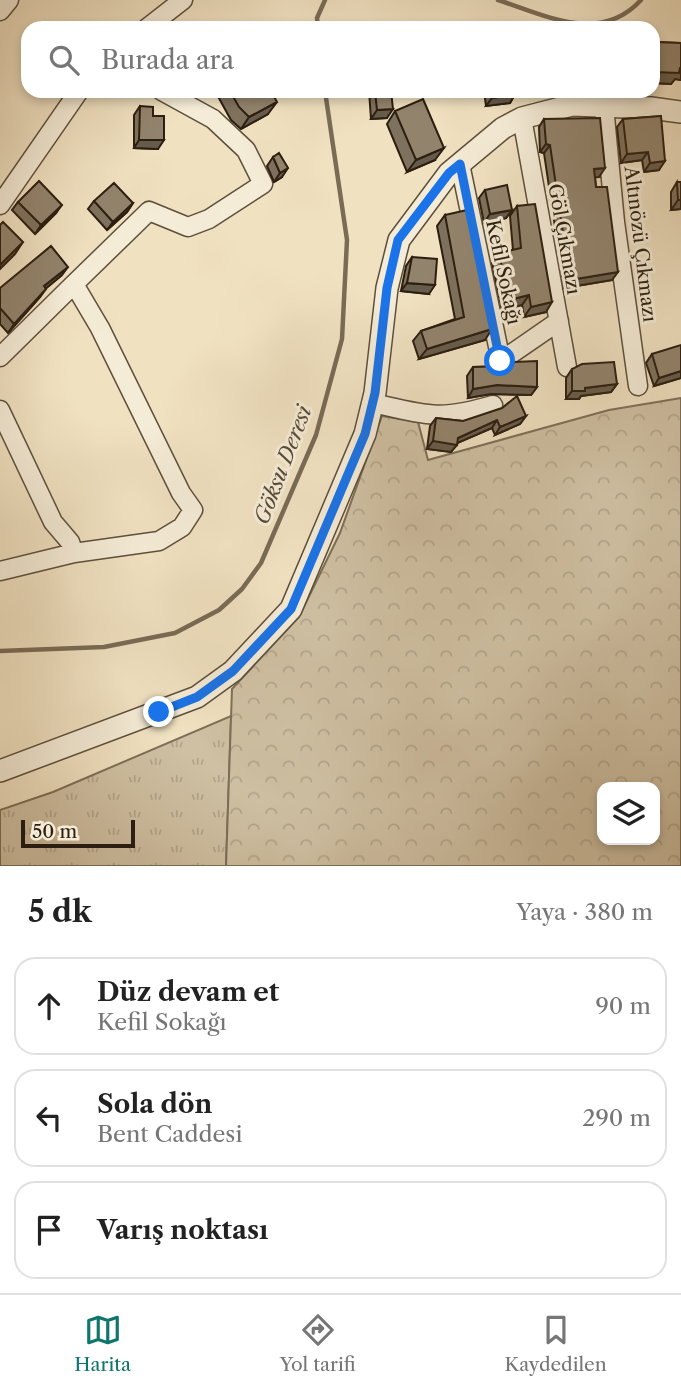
<!DOCTYPE html>
<html lang="tr">
<head>
<meta charset="utf-8">
<style>
  :root { --surface:#fff; --page:#f2f2f2; --text:#222; --muted:#767676; --line:#e0e0e0; --accent:#0f766e }
  body { margin:0; font-family:"Libre Caslon Text",serif; background:var(--page); color:var(--text) }
  .controls { position:absolute; right:21px; bottom:21px; display:grid; overflow:hidden; border-radius:14px; box-shadow:0 4px 10px #0003 }
  .controls button { width:63px; height:63px; display:grid; place-items:center; padding:0; border:0; border-bottom:2px solid var(--line); background:var(--surface); color:var(--text); font:35px sans-serif }
  .scale { position:absolute; left:21px; bottom:18px; width:114px; box-sizing:border-box; padding-left:7px; border:4px solid #2c1e10; border-top:0; font-size:19px; line-height:24px; white-space:nowrap; color:#2c1e10; -webkit-text-stroke:5px #f5ecd7; paint-order:stroke }
  .stop { position:absolute; width:21px; height:21px; margin:-16px; border:5px solid #1a73e8; border-radius:50%; background:#fff }
  .stop.end { background:#1a73e8; border-color:#fff; box-shadow:0 2px 7px #0008 }
  .list { margin:0; padding:0; list-style:none }
  h2 { display:flex; justify-content:space-between; align-items:center; height:91px; margin:0; padding:0 28px; font-size:30px }
  h2 small { font-size:23px; font-weight:400; color:var(--muted) }
  .list li { display:grid; grid-template-columns:46px 1fr auto; gap:21px; align-items:center; box-sizing:border-box; height:98px; margin:0 14px 14px; padding:0 14px; border:2px solid var(--line); border-radius:21px }
  .list b { display:block; font-size:26px; white-space:nowrap }
  .list p { margin:0; font-size:23px; white-space:nowrap; color:var(--muted) }
  .list em { font-size:23px; font-style:normal; color:var(--muted) }
  .icon { flex:none; width:38px; height:38px; fill:none; stroke:currentColor; stroke-width:2; stroke-linecap:round; stroke-linejoin:round }
  .map { position:relative; flex:none; width:681px; height:866px; overflow:hidden }
  .search { position:absolute; background:var(--surface); box-shadow:0 4px 10px #0003; left:21px; right:21px; top:21px; height:77px; display:flex; align-items:center; gap:18px; box-sizing:border-box; padding:0 24px; border-radius:21px; color:var(--muted); font-size:26px }
  .sheet { height:427px; background:var(--surface) }
  nav { display:flex; justify-content:space-around; align-items:center; box-sizing:border-box; height:98px; border-top:2px solid var(--line); background:var(--surface); font-size:19px; color:var(--muted) }
  nav a { display:grid; justify-items:center; gap:4px }
  nav .on { color:var(--accent) }
  .map>svg:first-child { display:block }
  .grass { fill:url(#grass-tufts); stroke:#7e6f5a; stroke-width:2 }
  .forest { fill:url(#forest-crowns); stroke:#7e6f5a; stroke-width:2; fill-rule:evenodd }
  .lines { fill:none; stroke-linecap:round; stroke-linejoin:round }
  .stream { stroke:#796b56; stroke-width:4.5 }
  .minor-casing { stroke:#5d4f3c; stroke-width:21 }
  .tertiary-casing { stroke:#5d4f3c; stroke-width:24 }
  .minor { stroke:#f5ecd7; stroke-width:18 }
  .tertiary { stroke:#f5ecd7; stroke-width:21 }
  .wall { fill:#7e715d; stroke:#2c1e10; stroke-width:2 }
  .shaded-wall { fill:#665c4c; stroke:#2c1e10; stroke-width:2 }
  .building { fill:#92836c; stroke:#2c1e10; stroke-width:2 }
  .route { stroke:#1a73e8; stroke-width:9 }
  .labels { text-anchor:middle; stroke-width:6; stroke-linejoin:round; paint-order:stroke }
  .street-label { font-size:19px; fill:#2c1e10; stroke:#f5ecd7 }
  .water-label { font-size:21px; font-style:italic; fill:#594b39; stroke:#f5ecd7 }
</style>
</head>
<body>
<div class="map">
<svg width="681" height="866" viewBox="0 0 681 866">
  <defs>
    <pattern id="grass-tufts" width="24" height="20" patternUnits="userSpaceOnUse" patternTransform="scale(1.75)"><rect width="24" height="20" fill="#cfc0a3"/><path d="M3 7l-1-3M5 7V3M7 7l1-3M15 17l-1-3M17 17v-4M19 17l1-3" fill="none" stroke="#b2a58b"/></pattern>
    <pattern id="forest-crowns" width="20" height="18" patternUnits="userSpaceOnUse" patternTransform="scale(1.75)"><rect width="20" height="18" fill="#cfc0a3"/><path d="M2 6a3 3 0 1 1 6 0M12 15a3 3 0 1 1 6 0" fill="none" stroke="#b2a58b"/></pattern>
  </defs>
  <rect width="100%" height="100%" fill="#f0e1c1"/>
  <filter id="stains"><feTurbulence type="fractalNoise" baseFrequency=".00286" numOctaves="4"/><feColorMatrix values="0 0 0 0 .2 0 0 0 0 .09 0 0 0 0 .02 0 0 0 .5 -.17"/></filter>
  <radialGradient id="worn" r=".72"><stop offset=".6" stop-color="#630" stop-opacity="0"/><stop offset="1" stop-color="#630" stop-opacity=".3"/></radialGradient>
  <path class="grass" d="M231 716 226 866H0V810L53 792Z"/>
  <path class="forest" d="M681 398V866H226L232 689 299 617 340 533 382 416 418 422 428 460 609 410ZM602 787H655V840H602Z"/>
  <g class="lines">
    <path class="stream" d="M498 0C545 15 600 45 641 0
      M318 28 317 18 325 0
      M0 651 104 647 175 633 219 610 242 589 261 563 316 435 342 339 347 240 325 91"/>
    <defs>
      <path id="minor" d="M0 11 9 0
        M147 28 183 0
        M604 106 615 222 638 386
        M522 118 567 367
        M460 164 501 361 559 321
        M0 205 79 91
        M0 357 74 284
        M373 403C426 415 439 421 493 405
        M0 410 53 522 70 542 74 553
        M0 571 74 553 159 541 182 527 193 510 181 493 100 328 74 284 149 211 188 227 209 219 263 184 246 150 213 119 162 91"/>
      <path id="tertiary" d="M0 771 197 697 233 671 291 609 365 434 375 393 387 288 399 240 449 173 503 128 522 118 572 105 651 108 681 112"/>
    </defs>
    <use href="#minor" class="minor-casing"/>
    <use href="#tertiary" class="tertiary-casing"/>
    <use href="#minor" class="minor"/>
    <use href="#tertiary" class="tertiary"/>
  </g>
  <path class="wall" d="M655 42 681 43V80L675 79 671 84 653 83V45Z
    M215 91H271L268 114 241 129 231 120Z
    M369 91H391L387 118 371 119Z
    M484 91H515V94L510 103 486 106Z
    M140 106 153 116 158 149 134 148V115Z
    M395 111 435 160 407 172 387 124Z
    M661 116 659 170 644 172 642 160 621 163 617 127 623 119Z
    M544 119 599 177H595L596 187 612 280 564 288 544 153 540 152 539 127Z
    M273 157 282 177 274 182 267 166Z
    M677 182 681 209 671 210V192Z
    M485 190 512 210 506 218 484 223 479 198Z
    M94 201 133 203 127 212 107 230 88 209Z
    M18 202 56 213 35 234 12 210Z
    M517 206 546 312 524 317 522 305 502 310 492 263 499 253 513 250 510 216Z
    M445 215 485 340 419 359 413 341 421 331 455 319 437 226Z
    M412 257 429 294 401 291 406 266Z
    M62 275 45 289 40 297 8 333 0 324V288Z
    M652 354 681 378 654 386 646 363Z
    M514 362 537 387 531 395 491 394 468 398 467 376 473 367 511 366Z
    M572 369 617 384 611 392 581 396 579 399H566V378Z
    M526 416 520 424 495 435 492 428 457 443 451 452 427 449 430 426 436 418 463 421Z"/>
  <path class="shaded-wall" d="M681 68V80L675 79 671 84 653 83 654 72Z
    M515 94 510 103 486 106 492 98Z
    M277 102 268 114 241 129 249 117Z
    M393 109 387 118 371 119 377 110Z
    M139 140H164L158 149 134 148Z
    M546 144 550 145 544 153 540 152Z
    M444 148 435 160 407 172 416 160Z
    M648 152 642 160 621 163 627 154Z
    M665 161 659 170 644 172 650 163Z
    M288 168 282 177 274 182 280 173Z
    M605 168 599 177 589 178 594 169Z
    M678 200H681V209L671 210Z
    M133 203 127 212 107 230 113 222Z
    M62 205 56 213 35 234 41 225Z
    M512 210 506 218 484 223 490 214Z
    M23 242 15 254 0 269V265Z
    M68 267 62 275 38 295 44 286Z
    M618 272 612 280 564 288 570 280Z
    M407 283 435 285 429 294 401 291Z
    M46 289 40 297 8 333 14 324Z
    M529 295 522 305 502 310 509 300Z
    M552 302 546 312 524 317 531 307Z
    M492 329 485 340 419 359 427 349Z
    M681 371V378L654 386 659 378Z
    M617 384 611 392 581 396 579 399H566L572 391 585 388Z
    M497 385 537 387 531 395 491 394 468 398 473 389Z
    M526 416 520 424 495 435 500 427Z
    M497 420 492 428 455 444 457 445 451 452 427 449 433 441 458 438Z"/>
  <path class="building" d="M655 42 681 43V68H680L679 73 654 72Z
    M230 91H271L277 102 249 117 239 107Z
    M375 91H391L393 109 377 110Z
    M491 91H515V94L492 98Z
    M423 99 444 148 416 160 395 111Z
    M140 106 153 107V116H164V140H139Z
    M661 116 665 161 650 163 648 152 627 154 623 119Z
    M600 118 605 168 594 169 596 187H607L618 272 570 280 550 145 546 144 544 119Z
    M279 153 288 168 280 173 273 157Z
    M39 181 62 205 41 225 18 202Z
    M677 182H681V200H678Z
    M114 183 133 203 113 222 94 201Z
    M507 185 512 210 490 214 485 190Z
    M535 204 552 302 531 307 529 295 509 300 499 253 521 248 517 206Z
    M467 210 492 329 427 349 421 331 464 317 445 215Z
    M3 222 23 242 0 265V225Z
    M51 246 68 267 44 286 46 289 14 324 0 308V288Z
    M412 257 437 259 435 285 407 283Z
    M681 345V371L659 378 652 354Z
    M537 361V387L497 385 473 389V367L512 366 514 362Z
    M614 362 617 384 585 388V391H572V369L582 364Z
    M517 396 526 416 500 427 497 420 458 438 457 445 433 441 436 418 463 421 502 408Z"/>
  <g class="lines">
    <path class="route" d="M159 712 197 697 233 671 291 609 365 434 375 393 387 288 398 240 449 173 460 164 500 361"/>
  </g>
  <g class="labels">
    <g class="street-label">
      <text transform="translate(565 239) rotate(80)" y="7">Göl Çıkmazı</text>
      <text transform="translate(641 244) rotate(83)" y="7">Altınözü Çıkmazı</text>
      <text transform="translate(504 272) rotate(78)" y="7">Kefil Sokağı</text>
    </g>
    <g class="water-label">
      <text transform="translate(283 465) rotate(-69)" y="7">Göksu Deresi</text>
    </g>
  </g>
  <rect width="100%" height="100%" filter="url(#stains)"/>
  <rect width="100%" height="100%" fill="url(#worn)"/>
</svg>
<div class="controls">
<button><svg class="icon" aria-label="layers" viewBox="0 0 24 24"><path d="M12 4l9 5-9 5-9-5zM3 14l9 5 9-5"/></svg></button>
</div>
<div class="scale">50 m</div>
<div class="stop" style="left:500px;top:361px"></div>
<div class="stop end" style="left:159px;top:712px"></div>
<div class="search"><svg class="icon" aria-label="search" viewBox="0 0 24 24"><circle cx="10" cy="10" r="6"/><path d="M15 15l6 6"/></svg>Burada ara</div>
</div>
<section class="sheet">
<h2>5 dk<small>Yaya · 380 m</small></h2>
<ul class="list">
<li><svg class="icon" aria-label="ahead" viewBox="0 0 24 24"><path d="M12 20V5M6 11l6-6 6 6"/></svg><div><b>Düz devam et</b><p>Kefil Sokağı</p></div><em>90 m</em></li>
<li><svg class="icon" aria-label="left" viewBox="0 0 24 24"><path d="M17 20v-9H6M10 6l-5 5 5 5"/></svg><div><b>Sola dön</b><p>Bent Caddesi</p></div><em>290 m</em></li>
<li><svg class="icon" aria-label="arrive" viewBox="0 0 24 24"><path d="M6 21V4h12l-3 4 3 4H6"/></svg><div><b>Varış noktası</b></div></li>
</ul>
</section>
<nav>
<a class="on"><svg class="icon" aria-label="map" viewBox="0 0 24 24"><path d="M3 6l6-2 6 2 6-2v14l-6 2-6-2-6 2zM9 4v14M15 6v14"/></svg>Harita</a>
<a><svg class="icon" aria-label="directions" viewBox="0 0 24 24"><path d="M12 3l9 9-9 9-9-9zM9 14v-3h6M13 9l2 2-2 2"/></svg>Yol tarifi</a>
<a><svg class="icon" aria-label="saved" viewBox="0 0 24 24"><path d="M7 4h10v16l-5-4-5 4z"/></svg>Kaydedilen</a>
</nav>
</body>
</html>
